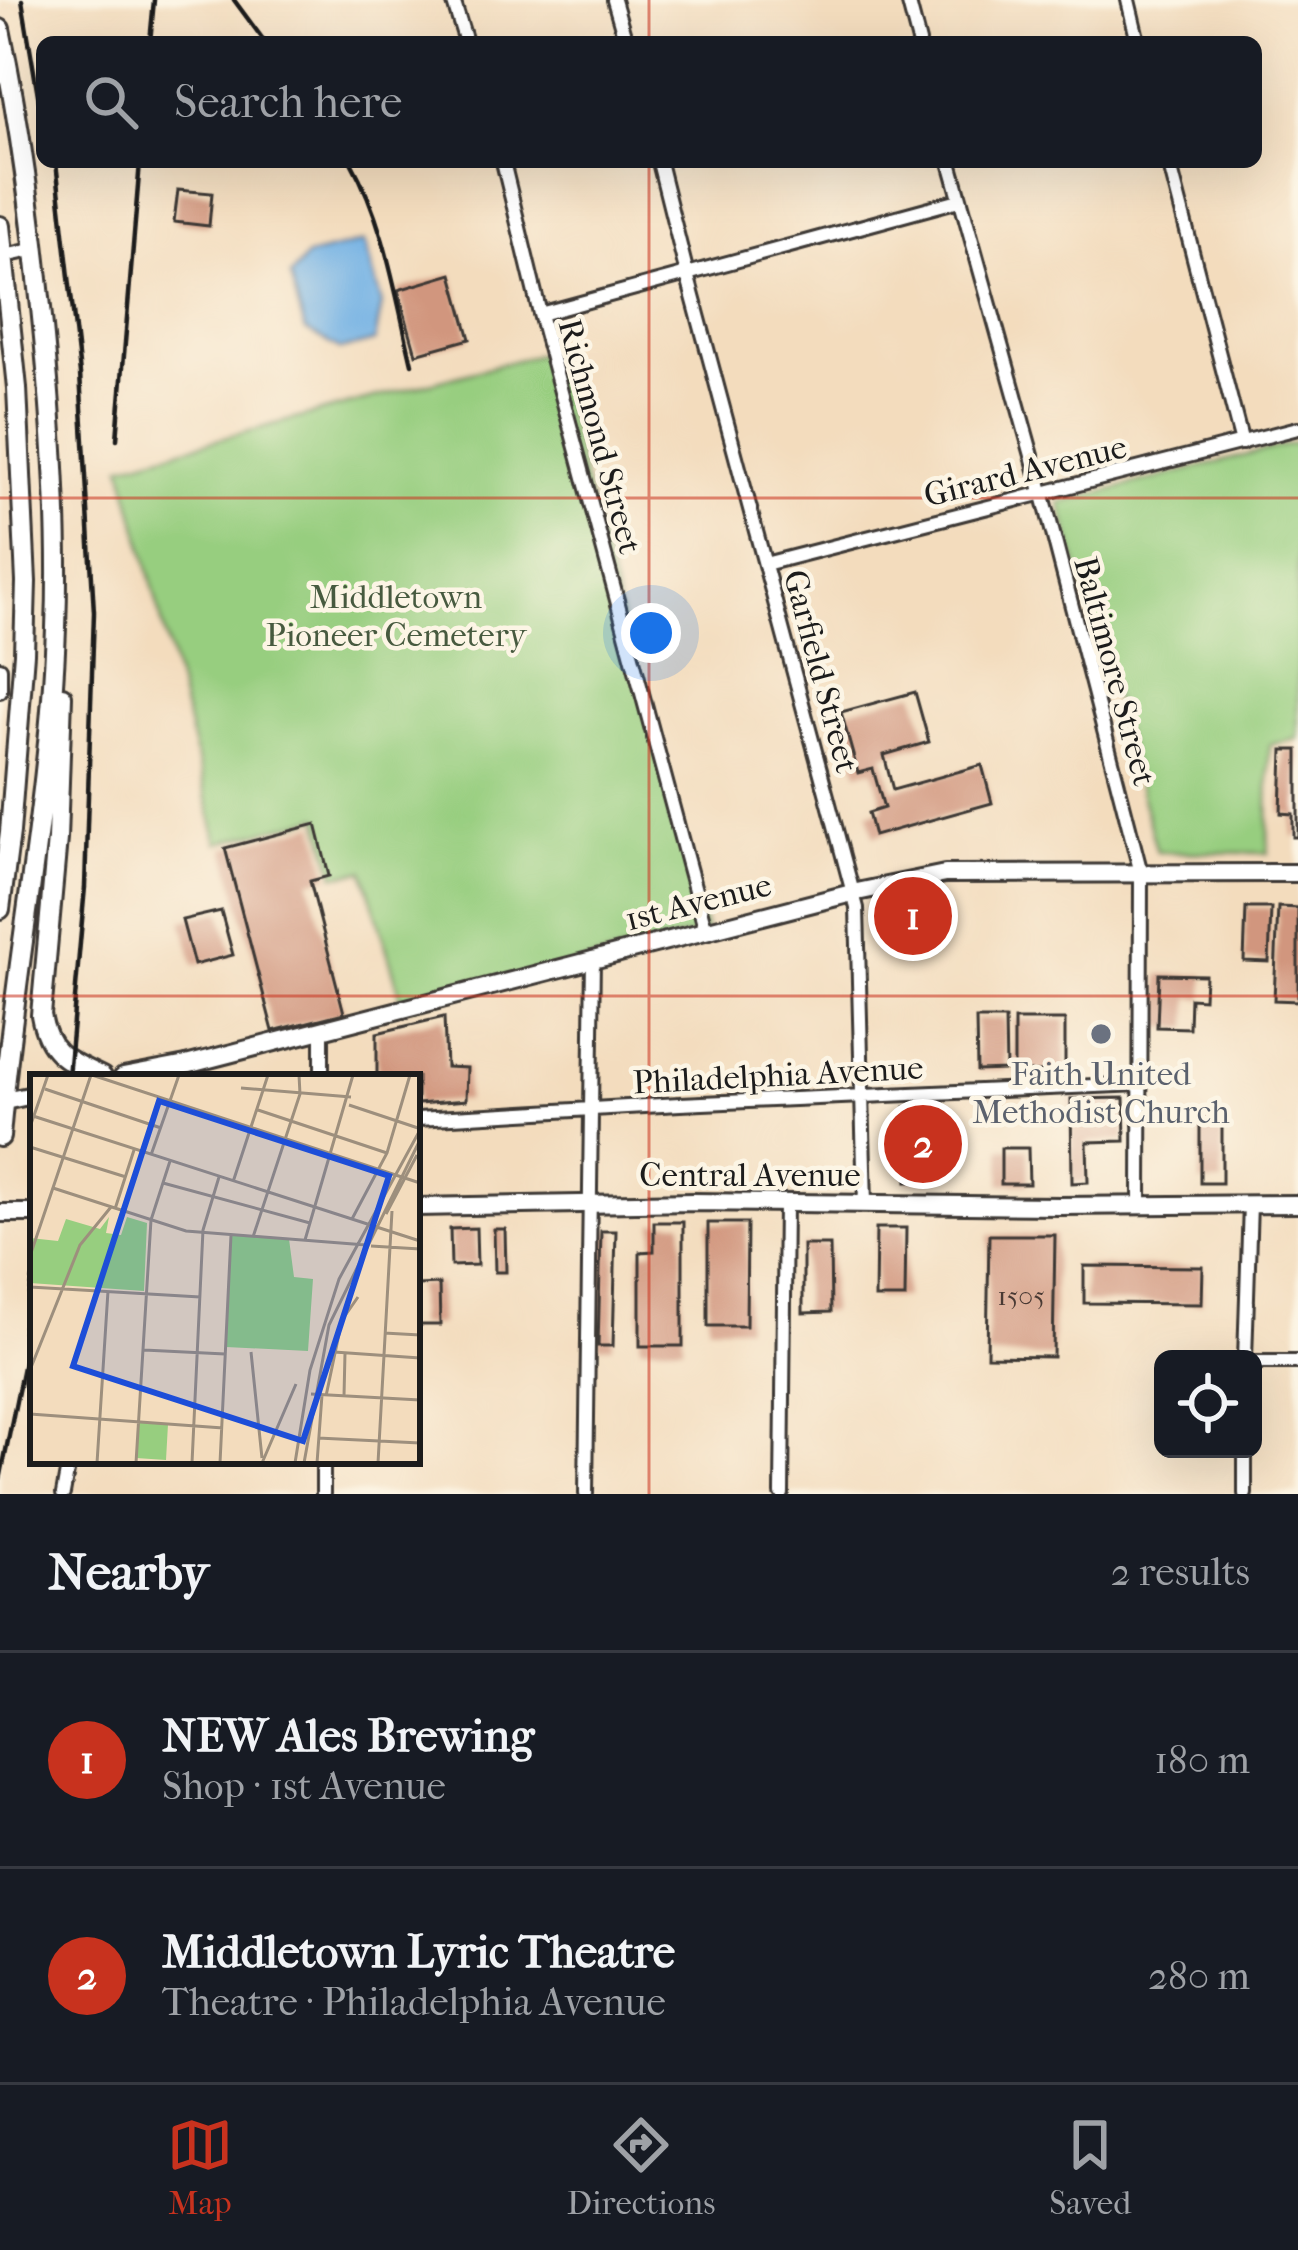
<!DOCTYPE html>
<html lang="en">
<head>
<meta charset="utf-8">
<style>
  :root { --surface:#171b24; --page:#20242c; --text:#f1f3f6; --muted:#9ea1a6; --line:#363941; --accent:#c8321e }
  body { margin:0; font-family:"IM FELL French Canon",serif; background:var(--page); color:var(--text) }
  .controls { position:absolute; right:36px; bottom:36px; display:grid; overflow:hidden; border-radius:18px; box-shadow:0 12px 48px #0002 }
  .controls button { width:108px; height:108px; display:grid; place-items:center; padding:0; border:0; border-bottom:3px solid var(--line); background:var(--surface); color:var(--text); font:60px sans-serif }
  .you { position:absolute; left:651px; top:633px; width:42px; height:42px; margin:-30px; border:9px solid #fff; border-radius:50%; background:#1a73e8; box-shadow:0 0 0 18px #1a73e833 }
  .badge { display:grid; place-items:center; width:78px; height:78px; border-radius:50%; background:var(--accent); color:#fff; font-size:39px; font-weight:700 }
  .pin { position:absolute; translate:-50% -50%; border:6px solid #fff; box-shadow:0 3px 12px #0006 }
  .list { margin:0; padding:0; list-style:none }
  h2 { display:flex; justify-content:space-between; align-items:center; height:156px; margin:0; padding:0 48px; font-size:51px }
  h2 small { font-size:39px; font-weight:400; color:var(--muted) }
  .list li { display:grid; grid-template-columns:78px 1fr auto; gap:36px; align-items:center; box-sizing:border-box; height:216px; padding:0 48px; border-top:3px solid var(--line) }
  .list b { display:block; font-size:45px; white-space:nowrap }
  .list p { margin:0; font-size:39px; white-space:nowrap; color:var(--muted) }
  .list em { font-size:39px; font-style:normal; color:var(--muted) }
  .icon { flex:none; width:66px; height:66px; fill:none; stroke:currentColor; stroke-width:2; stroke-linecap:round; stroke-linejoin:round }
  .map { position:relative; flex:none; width:1298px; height:1494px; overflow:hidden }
  .search { position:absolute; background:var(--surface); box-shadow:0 12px 48px #0002; left:36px; right:36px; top:36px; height:132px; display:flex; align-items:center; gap:30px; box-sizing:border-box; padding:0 42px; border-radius:18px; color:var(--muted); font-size:45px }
  .sheet { height:588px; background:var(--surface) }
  nav { display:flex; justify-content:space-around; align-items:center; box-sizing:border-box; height:168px; border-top:3px solid var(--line); background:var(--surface); font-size:33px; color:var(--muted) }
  nav a { display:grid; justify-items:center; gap:6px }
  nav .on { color:var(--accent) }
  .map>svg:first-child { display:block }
  .green { fill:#97ce7f; stroke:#5a754e; stroke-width:3 }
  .water { fill:#71b0e4; stroke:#466680; stroke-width:3 }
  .building { fill:#d1967e }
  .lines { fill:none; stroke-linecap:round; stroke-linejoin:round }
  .street-casing { stroke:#3c3934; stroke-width:18 }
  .secondary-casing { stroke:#3c3934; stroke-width:22 }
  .primary-casing { stroke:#3c3934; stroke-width:24 }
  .street { stroke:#fff; stroke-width:12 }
  .secondary { stroke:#fff; stroke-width:16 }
  .primary { stroke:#fff; stroke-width:18 }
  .rail { stroke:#1c1c1c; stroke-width:4.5 }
  .grid { fill:none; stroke:#c8321e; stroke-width:3; stroke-opacity:0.55 }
  .worship-dot { fill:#6b7280; stroke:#fcf5e5; stroke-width:4.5 }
  .labels { text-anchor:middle; stroke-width:9; stroke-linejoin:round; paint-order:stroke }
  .number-label { font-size:27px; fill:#493a34 }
  .street-label { font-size:33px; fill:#1c1c1c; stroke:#fcf5e5 }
  .park-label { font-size:33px; fill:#475a3f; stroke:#fcf5e5 }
  .worship-label { font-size:33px; fill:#5b616d; stroke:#fcf5e5 }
  .inset-road { fill:none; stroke:#9d8f7d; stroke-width:3 }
  .view { fill:#1d4ed8; fill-opacity:0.15; stroke:#1d4ed8; stroke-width:6 }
  .inset-edge { fill:none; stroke:#1c1c1c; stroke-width:6 }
</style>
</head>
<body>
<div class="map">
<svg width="1298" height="1494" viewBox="0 0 1298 1494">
  <rect width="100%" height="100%" fill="#fcf5e5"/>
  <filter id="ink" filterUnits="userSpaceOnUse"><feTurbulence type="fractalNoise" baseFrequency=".00833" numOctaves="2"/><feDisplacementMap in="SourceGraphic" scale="24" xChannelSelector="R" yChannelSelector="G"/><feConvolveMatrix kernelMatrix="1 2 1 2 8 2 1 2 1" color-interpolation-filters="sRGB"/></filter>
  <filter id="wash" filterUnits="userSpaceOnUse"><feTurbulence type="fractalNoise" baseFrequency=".004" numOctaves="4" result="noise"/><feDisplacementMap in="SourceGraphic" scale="48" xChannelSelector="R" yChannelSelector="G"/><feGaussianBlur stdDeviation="2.7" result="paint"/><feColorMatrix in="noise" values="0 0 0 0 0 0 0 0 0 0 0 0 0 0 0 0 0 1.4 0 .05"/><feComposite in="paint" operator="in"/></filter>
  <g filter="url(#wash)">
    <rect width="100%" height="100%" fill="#f3dcbd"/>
    <path class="green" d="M550 351 706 931 404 1008 364 871 335 875 319 817 218 843 122 465Z
      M1298 442V739L1269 745 1268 853 1157 852 1060 503Z"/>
    <path class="water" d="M364 242 382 304 375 341 341 350 305 330 290 277 307 256Z"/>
    <g id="blocks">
      <path class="building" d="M178 190 212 193 209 226 174 222Z
        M452 274 470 339 416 354 398 290Z
        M915 692 929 742 884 755 893 790 982 765 992 803 874 836 868 813 884 808 873 769 858 773 841 712Z
        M1283 750H1298V837H1293V814L1281 813Z
        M316 824 329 876 310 881 344 1013 273 1031 225 848Z
        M1278 907 1298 908V1001L1274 1000Z
        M1246 908H1271L1269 962 1244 961Z
        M221 911 233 955 194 965 182 920Z
        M1159 974 1205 975 1204 999 1190 998 1189 1028 1157 1027Z
        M444 1017 446 1067 467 1068 466 1100 417 1104V1077H377V1033Z
        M976 1019H1005L1006 1070 977 1071Z
        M1014 1020H1065V1072H1014Z
        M1124 1098 1125 1141 1087 1142 1088 1182 1072 1183 1071 1099Z
        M938 1106 940 1181 907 1182 905 1107Z
        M1200 1119H1222V1183H1200Z
        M1001 1148H1028L1029 1184H1001Z
        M654 1222H683V1346H640V1252L654 1251Z
        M708 1223H747L746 1326H708Z
        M476 1228 477 1265 451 1266 450 1229Z
        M876 1228H906L905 1298H875Z
        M494 1229H505L506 1272H495Z
        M601 1231H616L613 1346H598Z
        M989 1235H1055L1053 1357 987 1356Z
        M803 1245H830L831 1312 803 1313Z
        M1084 1266 1203 1267 1202 1304 1084 1303Z
        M439 1284 440 1325H417V1285Z"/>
    </g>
  </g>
  <g filter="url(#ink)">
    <use href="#blocks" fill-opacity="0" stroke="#3c3934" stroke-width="3"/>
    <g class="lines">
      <defs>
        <path id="street" d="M453 0 466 42
          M614 0 626 42
          M908 0 919 42
          M1128 0 1138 42
          M503 162 540 314 706 931
          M659 162 687 274 857 908 865 1204
          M950 162 1043 495 1141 873 1140 1205
          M1169 162 1242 443
          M0 257 36 249
          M540 314 959 200
          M765 564 1298 428
          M0 668V691
          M322 1077V1030
          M417 1119 680 1104 1141 1084
          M1245 1359 1250 1203
          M1253 1362H1298
          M323 1461V1494
          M63 1494 69 1461
          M586 1494 593 958
          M782 1494 785 1203
          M1245 1494V1449"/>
        <path id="secondary" d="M123 1077 186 1065 852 893 945 874 1298 873
          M0 1102 33 1095
          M417 1207 693 1202 1060 1206 1298 1204
          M0 1213H33"/>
        <path id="primary" d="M0 29C21 128 33 227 43 327 53 427 60 528 56 628 50 799 14 967 0 1137
          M0 226 17 388 26 582 24 653 10 832 0 909
          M62 696 57 839 41 1015C48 1055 69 1061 102 1077"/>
      </defs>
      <use href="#street" class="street-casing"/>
      <use href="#secondary" class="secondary-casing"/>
      <use href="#primary" class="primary-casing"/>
      <use href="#street" class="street"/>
      <use href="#secondary" class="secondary"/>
      <use href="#primary" class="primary"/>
      <path class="rail" d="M22 0 42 119
        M234 0 265 42
        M150 42 154 0
        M56 162 80 374 94 612 85 887 68 1077
        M351 162C385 223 396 297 412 364
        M117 439 140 162
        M23 1332 33 1279
        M0 1480 33 1317"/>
    </g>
  </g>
  <path class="grid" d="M649 0V42M649 162V1494M0 498H1298M0 996H1298"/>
  <circle class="worship-dot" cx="1101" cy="1034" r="12"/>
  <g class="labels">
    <g class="number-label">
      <text x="1021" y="1305">1505</text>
    </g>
    <g class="street-label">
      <text transform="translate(601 436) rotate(75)" y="12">Richmond Street</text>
      <text transform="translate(1025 470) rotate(-14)" y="12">Girard Avenue</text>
      <text transform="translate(822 671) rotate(75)" y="12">Garfield Street</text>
      <text transform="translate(1116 671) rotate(75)" y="12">Baltimore Street</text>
      <text transform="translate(698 901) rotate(-14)" y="12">1st Avenue</text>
      <text transform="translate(778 1074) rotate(-3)" y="12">Philadelphia Avenue</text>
      <text x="750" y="1186">Central Avenue</text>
    </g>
    <g class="park-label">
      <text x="396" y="608">Middletown<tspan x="396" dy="38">Pioneer Cemetery</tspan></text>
    </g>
    <g class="worship-label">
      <text x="1101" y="1085">Faith United<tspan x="1101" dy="38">Methodist Church</tspan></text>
    </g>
  </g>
  <g transform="translate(30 1074)">
    <rect width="390" height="390" fill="#f3dcbd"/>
    <path d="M79 143 76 159 91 161 97 143 117 149 114 217 0 209V164L28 167 36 145 70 155ZM201 161 259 165 264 203 283 205 278 277 196 273ZM109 348 138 350 136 386 106 384Z" fill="#97ce7f"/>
    <path class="inset-road" d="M62 1 390 109M211 14 321 23M15 15 131 54M319 31 388 54M228 36 357 79M3 42 390 167M0 53 18 1M0 73 96 103M121 81 149 1M203 108 238 1M133 109 280 149M23 114 156 157 336 171M85 135 104 76M356 140 387 81M322 145 357 79 380 1M223 163 270 20 269 1M275 166 323 1M341 172 390 175M0 182 61 1M0 213 170 223M354 259 390 261M114 276 195 280M221 278 232 384M304 278 390 284M0 296 50 171 81 133M281 320 390 326M296 322 312 246 328 223M314 322 315 279M0 340 193 354M288 364 390 369M67 389 78 217M106 389 121 146 140 87M162 389 173 156 189 103M190 389 201 161M232 389 266 310M265 389 280 296 309 205 390 56M274 389 299 251 390 66M287 389 292 321M348 389 362 137"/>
    <path class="view" d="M129 27 359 102 273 367 43 292Z"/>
    <rect width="390" height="390" class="inset-edge"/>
  </g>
</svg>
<div class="controls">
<button><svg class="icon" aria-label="locate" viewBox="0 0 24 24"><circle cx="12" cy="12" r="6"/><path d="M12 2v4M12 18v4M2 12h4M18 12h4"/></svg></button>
</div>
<div class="you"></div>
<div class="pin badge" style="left:913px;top:916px">1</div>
<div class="pin badge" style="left:923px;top:1144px">2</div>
<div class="search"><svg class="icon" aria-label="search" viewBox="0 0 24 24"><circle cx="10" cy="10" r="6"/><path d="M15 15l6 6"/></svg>Search here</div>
</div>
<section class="sheet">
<h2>Nearby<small>2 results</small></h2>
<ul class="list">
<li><span class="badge">1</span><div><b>NEW Ales Brewing</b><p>Shop · 1st Avenue</p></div><em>180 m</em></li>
<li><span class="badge">2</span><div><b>Middletown Lyric Theatre</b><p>Theatre · Philadelphia Avenue</p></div><em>280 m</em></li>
</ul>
</section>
<nav>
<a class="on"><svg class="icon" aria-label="map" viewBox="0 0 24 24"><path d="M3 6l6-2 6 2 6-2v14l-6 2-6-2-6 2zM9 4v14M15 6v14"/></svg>Map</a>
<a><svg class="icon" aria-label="directions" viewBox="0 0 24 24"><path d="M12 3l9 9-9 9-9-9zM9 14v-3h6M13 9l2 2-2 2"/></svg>Directions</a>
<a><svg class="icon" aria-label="saved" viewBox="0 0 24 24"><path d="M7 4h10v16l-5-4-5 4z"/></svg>Saved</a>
</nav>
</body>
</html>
